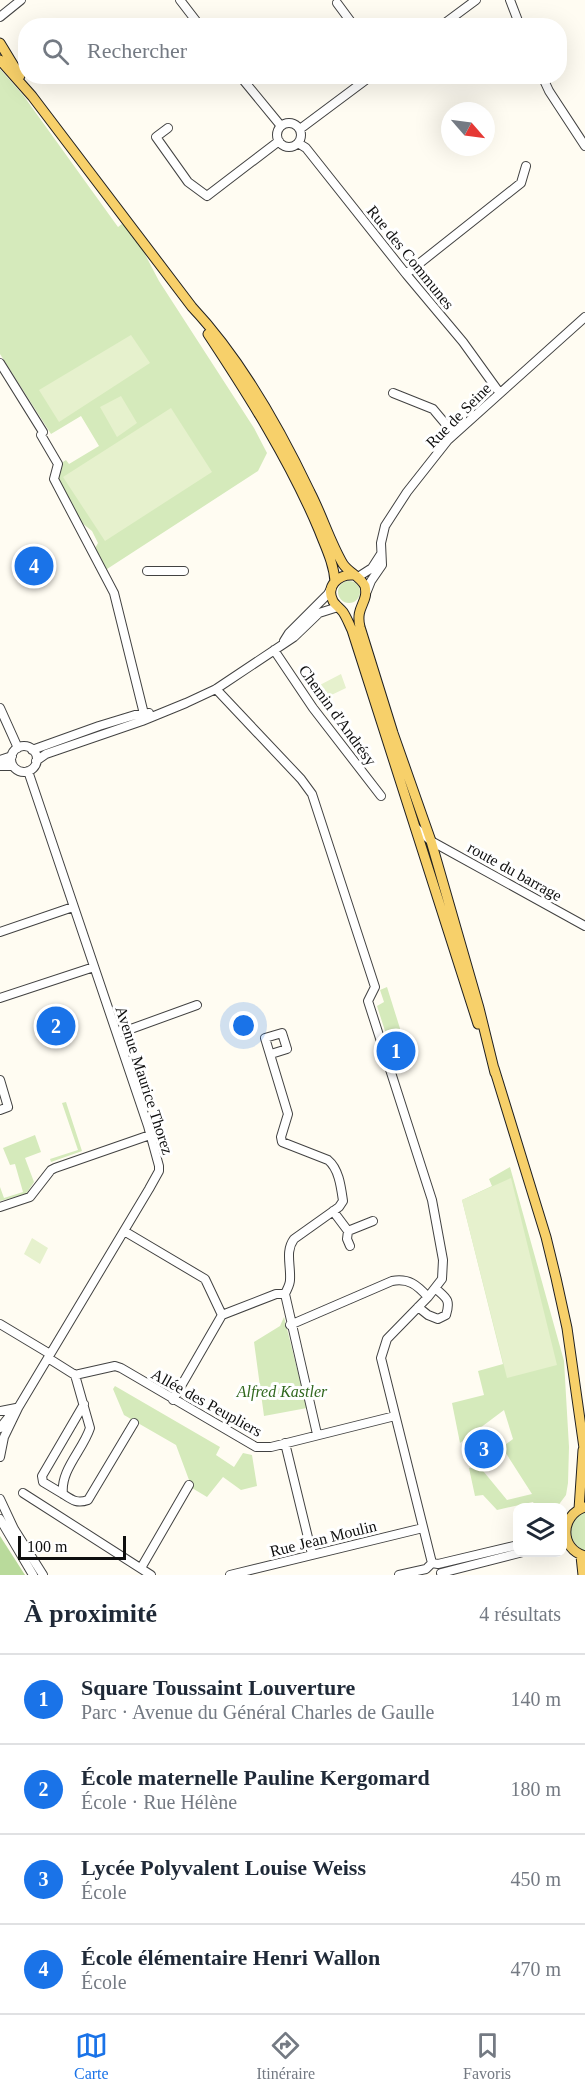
<!DOCTYPE html>
<html lang="fr">
<head>
<meta charset="utf-8">
<style>
  :root { --surface:#fff; --page:#f2f2f3; --text:#1f2937; --muted:#747a83; --line:#e0e1e3; --accent:#1a73e8 }
  body { margin:0; font-family:Georgia,serif; background:var(--page); color:var(--text) }
  .controls { position:absolute; right:18px; bottom:18px; display:grid; overflow:hidden; border-radius:12px; box-shadow:0 6px 24px #0002 }
  .controls button { width:54px; height:54px; display:grid; place-items:center; padding:0; border:0; border-bottom:2px solid var(--line); background:var(--surface); color:var(--text); font:30px sans-serif }
  .compass { position:absolute; left:441px; top:102px; width:54px; height:54px; border-radius:50%; background:var(--surface); box-shadow:0 6px 24px #0002; rotate:118deg }
  .scale { position:absolute; left:18px; bottom:15px; width:108px; box-sizing:border-box; padding-left:6px; border:3px solid #0f0f0f; border-top:0; font-size:16px; line-height:21px; white-space:nowrap; color:#0f0f0f; -webkit-text-stroke:4px #fff; paint-order:stroke }
  .you { position:absolute; left:244px; top:1026px; width:21px; height:21px; margin:-15px; border:4px solid #fff; border-radius:50%; background:#1a73e8; box-shadow:0 0 0 9px #1a73e833 }
  .badge { display:grid; place-items:center; width:39px; height:39px; border-radius:50%; background:var(--accent); color:#fff; font-size:20px; font-weight:700 }
  .pin { position:absolute; translate:-50% -50%; border:3px solid #fff; box-shadow:0 2px 6px #0006 }
  .list { margin:0; padding:0; list-style:none }
  h2 { display:flex; justify-content:space-between; align-items:center; height:78px; margin:0; padding:0 24px; font-size:26px }
  h2 small { font-size:20px; font-weight:400; color:var(--muted) }
  .list li { display:grid; grid-template-columns:39px 1fr auto; gap:18px; align-items:center; box-sizing:border-box; height:90px; padding:0 24px; border-top:2px solid var(--line) }
  .list b { display:block; font-size:22px; white-space:nowrap }
  .list p { margin:0; font-size:20px; white-space:nowrap; color:var(--muted) }
  .list em { font-size:20px; font-style:normal; color:var(--muted) }
  .icon { flex:none; width:33px; height:33px; fill:none; stroke:currentColor; stroke-width:2; stroke-linecap:round; stroke-linejoin:round }
  .map { position:relative; flex:none; width:585px; height:1575px; overflow:hidden }
  .search { position:absolute; background:var(--surface); box-shadow:0 6px 24px #0002; left:18px; right:18px; top:18px; height:66px; display:flex; align-items:center; gap:15px; box-sizing:border-box; padding:0 21px; border-radius:24px; color:var(--muted); font-size:22px }
  .sheet { height:438px; background:var(--surface) }
  nav { display:flex; justify-content:space-around; align-items:center; box-sizing:border-box; height:84px; border-top:2px solid var(--line); background:var(--surface); font-size:16px; color:var(--muted) }
  nav a { display:grid; justify-items:center; gap:3px }
  nav .on { color:var(--accent) }
  .map>svg:first-child { display:block }
  .green { fill:#d5eabb }
  .forest { fill:#b9da9b }
  .pitch { fill:#e6f1cd }
  .lines { fill:none; stroke-linecap:round; stroke-linejoin:round }
  .minor-casing { stroke:#424242; stroke-width:10 }
  .major-casing { stroke:#202020; stroke-width:11 }
  .minor { stroke:#fff; stroke-width:8 }
  .major { stroke:#f7d06a; stroke-width:9 }
  .labels { text-anchor:middle; stroke-width:6; stroke-linejoin:round; paint-order:stroke }
  .street-label { font-size:16px; fill:#0f0f0f; stroke:#fff }
  .park-label { font-size:16px; font-style:italic; fill:#31681f; stroke:#fff }
</style>
</head>
<body>
<div class="map">
<svg width="585" height="1575" viewBox="0 0 585 1575">
  <rect width="100%" height="100%" fill="#fffcf2"/>
  <path class="green" d="M0 69 23 95 118 227 127 220 159 281 254 428 267 453 258 471 104 571 94 550 98 543 92 531 77 519 57 479 60 464 66 460 69 464 99 446 81 416 51 434 0 354Z
    M338 592a11 11 0 1 1 22 0a11 11 0 1 1-22 0Z
    M387 987 408 1054 394 1059 377 1006 384 1002 380 990Z
    M66 1102 82 1151 51 1162 50 1159 78 1150 62 1103Z
    M35 1135 41 1152 25 1158 34 1182 26 1194 0 1201V1187L4 1198 23 1192 15 1164 10 1165 3 1148Z
    M510 1167 564 1361 569 1447 568 1483 566 1495 557 1507H536L533 1502 497 1510 483 1495 475 1496 469 1468 479 1466 507 1500 532 1494 502 1447 513 1439 504 1410 460 1443 452 1403 484 1395 478 1371 503 1364 462 1200 492 1186 489 1179Z
    M284 1317 307 1408 264 1416 254 1342 280 1326Z
    M115 1386 220 1447 216 1455 234 1467 243 1453 252 1455 257 1486 241 1490 223 1477 207 1497 192 1488 176 1445 124 1415 113 1389Z
    M585 1511V1552C566 1541 567 1522 585 1511Z"/>
  <path class="forest" d="M0 1536 25 1575H0Z"/>
  <path class="pitch" d="M131 335 150 363 59 422 39 390Z
    M121 396 137 423 117 437 100 407Z
    M171 408 212 472 105 541 63 477Z
    M341 674 346 688 323 699 316 687Z
    M511 1178 557 1365 507 1378 462 1200Z
    M32 1238 48 1248 40 1264 24 1254Z"/>
  <g class="lines">
    <defs>
      <path id="minor" d="M180 0 200 26
        M510 0 520 26
        M337 3 354 26
        M0 17 21 0
        M441 26 476 0
        M240 76 281 126
        M542 76 549 91 585 146
        M277 135a12 12 0 1 1 24 0a12 12 0 1 1-24 0Z
        M168 128 156 137 188 182 207 196 279 141
        M300 129 371 76
        M298 143 306 148 406 274 463 342 499 392
        M406 274 521 183 526 166
        M0 363 43 432
        M393 393 433 409 454 434
        M41 435 58 464 54 479 114 593 144 714
        M147 571H184
        M358 577 372 568 381 554
        M367 591 371 581 382 565 381 543 385 526 407 492 448 440 585 317
        M284 641 289 633 328 594 332 587
        M274 650 313 708 381 796
        M216 689 301 779 312 794 375 987 368 1001 432 1200 443 1260 442 1279 428 1297 387 1339 381 1358 432 1563
        M0 708 18 748
        M11 759a13 13 0 1 1 26 0a13 13 0 1 1-26 0Z
        M32 750 99 726 135 715 149 713
        M0 760 12 756
        M36 761 46 754 142 721 186 703 216 689 294 637 319 613 338 607
        M0 766H13
        M416 828 431 841 585 926
        M0 932 73 907
        M0 998 94 967
        M117 1034 197 1005
        M271 1054 287 1049 282 1033 265 1038 288 1114 281 1137 282 1142 328 1160C339 1169 341 1187 343 1201L339 1207 294 1239C285 1251 291 1265 290 1280 290 1285 287 1289 285 1294
        M0 1080 8 1107 0 1110
        M0 1207 30 1197 51 1170 55 1168 150 1135
        M333 1211 348 1231 373 1221
        M124 1231 205 1279 222 1315
        M348 1231 347 1239 350 1246
        M285 1294 317 1434
        M418 1307 428 1315 438 1319 446 1315C451 1299 446 1298 435 1288
        M222 1315 276 1294H285
        M0 1324 50 1354
        M290 1325 392 1281C409 1278 417 1285 428 1297
        M48 1358 75 1375 115 1366 121 1368 256 1447H271L395 1416
        M75 1375 90 1428C83 1450 60 1470 63 1494L43 1482 42 1476 84 1404
        M173 1400 222 1315
        M0 1411 16 1408
        M0 1428 12 1413
        M285 1443 312 1554
        M0 1457 4 1437 18 1408 149 1189 159 1171V1166L148 1126 28 771
        M23 1493 151 1575
        M63 1494C72 1500 77 1504 88 1500L134 1423
        M0 1499 14 1529 43 1575
        M0 1519 33 1575
        M432 1563 438 1564 518 1545
        M141 1568 189 1485
        M441 1573 523 1552
        M230 1575 423 1528
        M399 1575 426 1569 432 1563"/>
      <path id="major" d="M0 43 20 76
        M0 60 32 96 192 307C240 358 280 429 310 492 322 515 330 542 343 564 349 573 360 576 365 586 369 603 355 606 360 627L393 733 431 841 479 1008 495 1073
        M208 334C249 396 290 461 319 530 325 546 334 563 335 582
        M353 575C339 574 325 586 333 601 335 605 340 608 343 612 347 618 349 624 352 630L478 1024
        M494 1068 546 1237 556 1278 567 1328 585 1455
        M585 1507C560 1515 559 1549 585 1556
        M579 1509 583 1450
        M581 1556 583 1575"/>
    </defs>
    <use href="#minor" class="minor-casing"/>
    <use href="#major" class="major-casing"/>
    <use href="#minor" class="minor"/>
    <use href="#major" class="major"/>
  </g>
  <g class="labels">
    <g class="street-label">
      <text transform="translate(411 257) rotate(51)" y="6">Rue des Communes</text>
      <text transform="translate(458 415) rotate(-45)" y="6">Rue de Seine</text>
      <text transform="translate(338 715) rotate(54)" y="6">Chemin d'Andrésy</text>
      <text transform="translate(515 871) rotate(29)" y="6">route du barrage</text>
      <text transform="translate(145 1080) rotate(72)" y="6">Avenue Maurice Thorez</text>
      <text transform="translate(207 1402) rotate(29)" y="6">Allée des Peupliers</text>
      <text transform="translate(323 1538) rotate(-14)" y="6">Rue Jean Moulin</text>
    </g>
    <g class="park-label">
      <text x="282" y="1397">Alfred Kastler</text>
    </g>
  </g>
</svg>
<div class="controls">
<button><svg class="icon" aria-label="layers" viewBox="0 0 24 24"><path d="M12 4l9 5-9 5-9-5zM3 14l9 5 9-5"/></svg></button>
</div>
<svg class="compass" viewBox="-18 -18 36 36"><path d="M0-13l5 13h-10z" fill="#e53935"/><path d="M0 13l5-13h-10z" fill="#747a83"/></svg>
<div class="scale">100 m</div>
<div class="you"></div>
<div class="pin badge" style="left:396px;top:1051px">1</div>
<div class="pin badge" style="left:56px;top:1026px">2</div>
<div class="pin badge" style="left:484px;top:1449px">3</div>
<div class="pin badge" style="left:34px;top:566px">4</div>
<div class="search"><svg class="icon" aria-label="search" viewBox="0 0 24 24"><circle cx="10" cy="10" r="6"/><path d="M15 15l6 6"/></svg>Rechercher</div>
</div>
<section class="sheet">
<h2>À proximité<small>4 résultats</small></h2>
<ul class="list">
<li><span class="badge">1</span><div><b>Square Toussaint Louverture</b><p>Parc · Avenue du Général Charles de Gaulle</p></div><em>140 m</em></li>
<li><span class="badge">2</span><div><b>École maternelle Pauline Kergomard</b><p>École · Rue Hélène</p></div><em>180 m</em></li>
<li><span class="badge">3</span><div><b>Lycée Polyvalent Louise Weiss</b><p>École</p></div><em>450 m</em></li>
<li><span class="badge">4</span><div><b>École élémentaire Henri Wallon</b><p>École</p></div><em>470 m</em></li>
</ul>
</section>
<nav>
<a class="on"><svg class="icon" aria-label="map" viewBox="0 0 24 24"><path d="M3 6l6-2 6 2 6-2v14l-6 2-6-2-6 2zM9 4v14M15 6v14"/></svg>Carte</a>
<a><svg class="icon" aria-label="directions" viewBox="0 0 24 24"><path d="M12 3l9 9-9 9-9-9zM9 14v-3h6M13 9l2 2-2 2"/></svg>Itinéraire</a>
<a><svg class="icon" aria-label="saved" viewBox="0 0 24 24"><path d="M7 4h10v16l-5-4-5 4z"/></svg>Favoris</a>
</nav>
</body>
</html>
